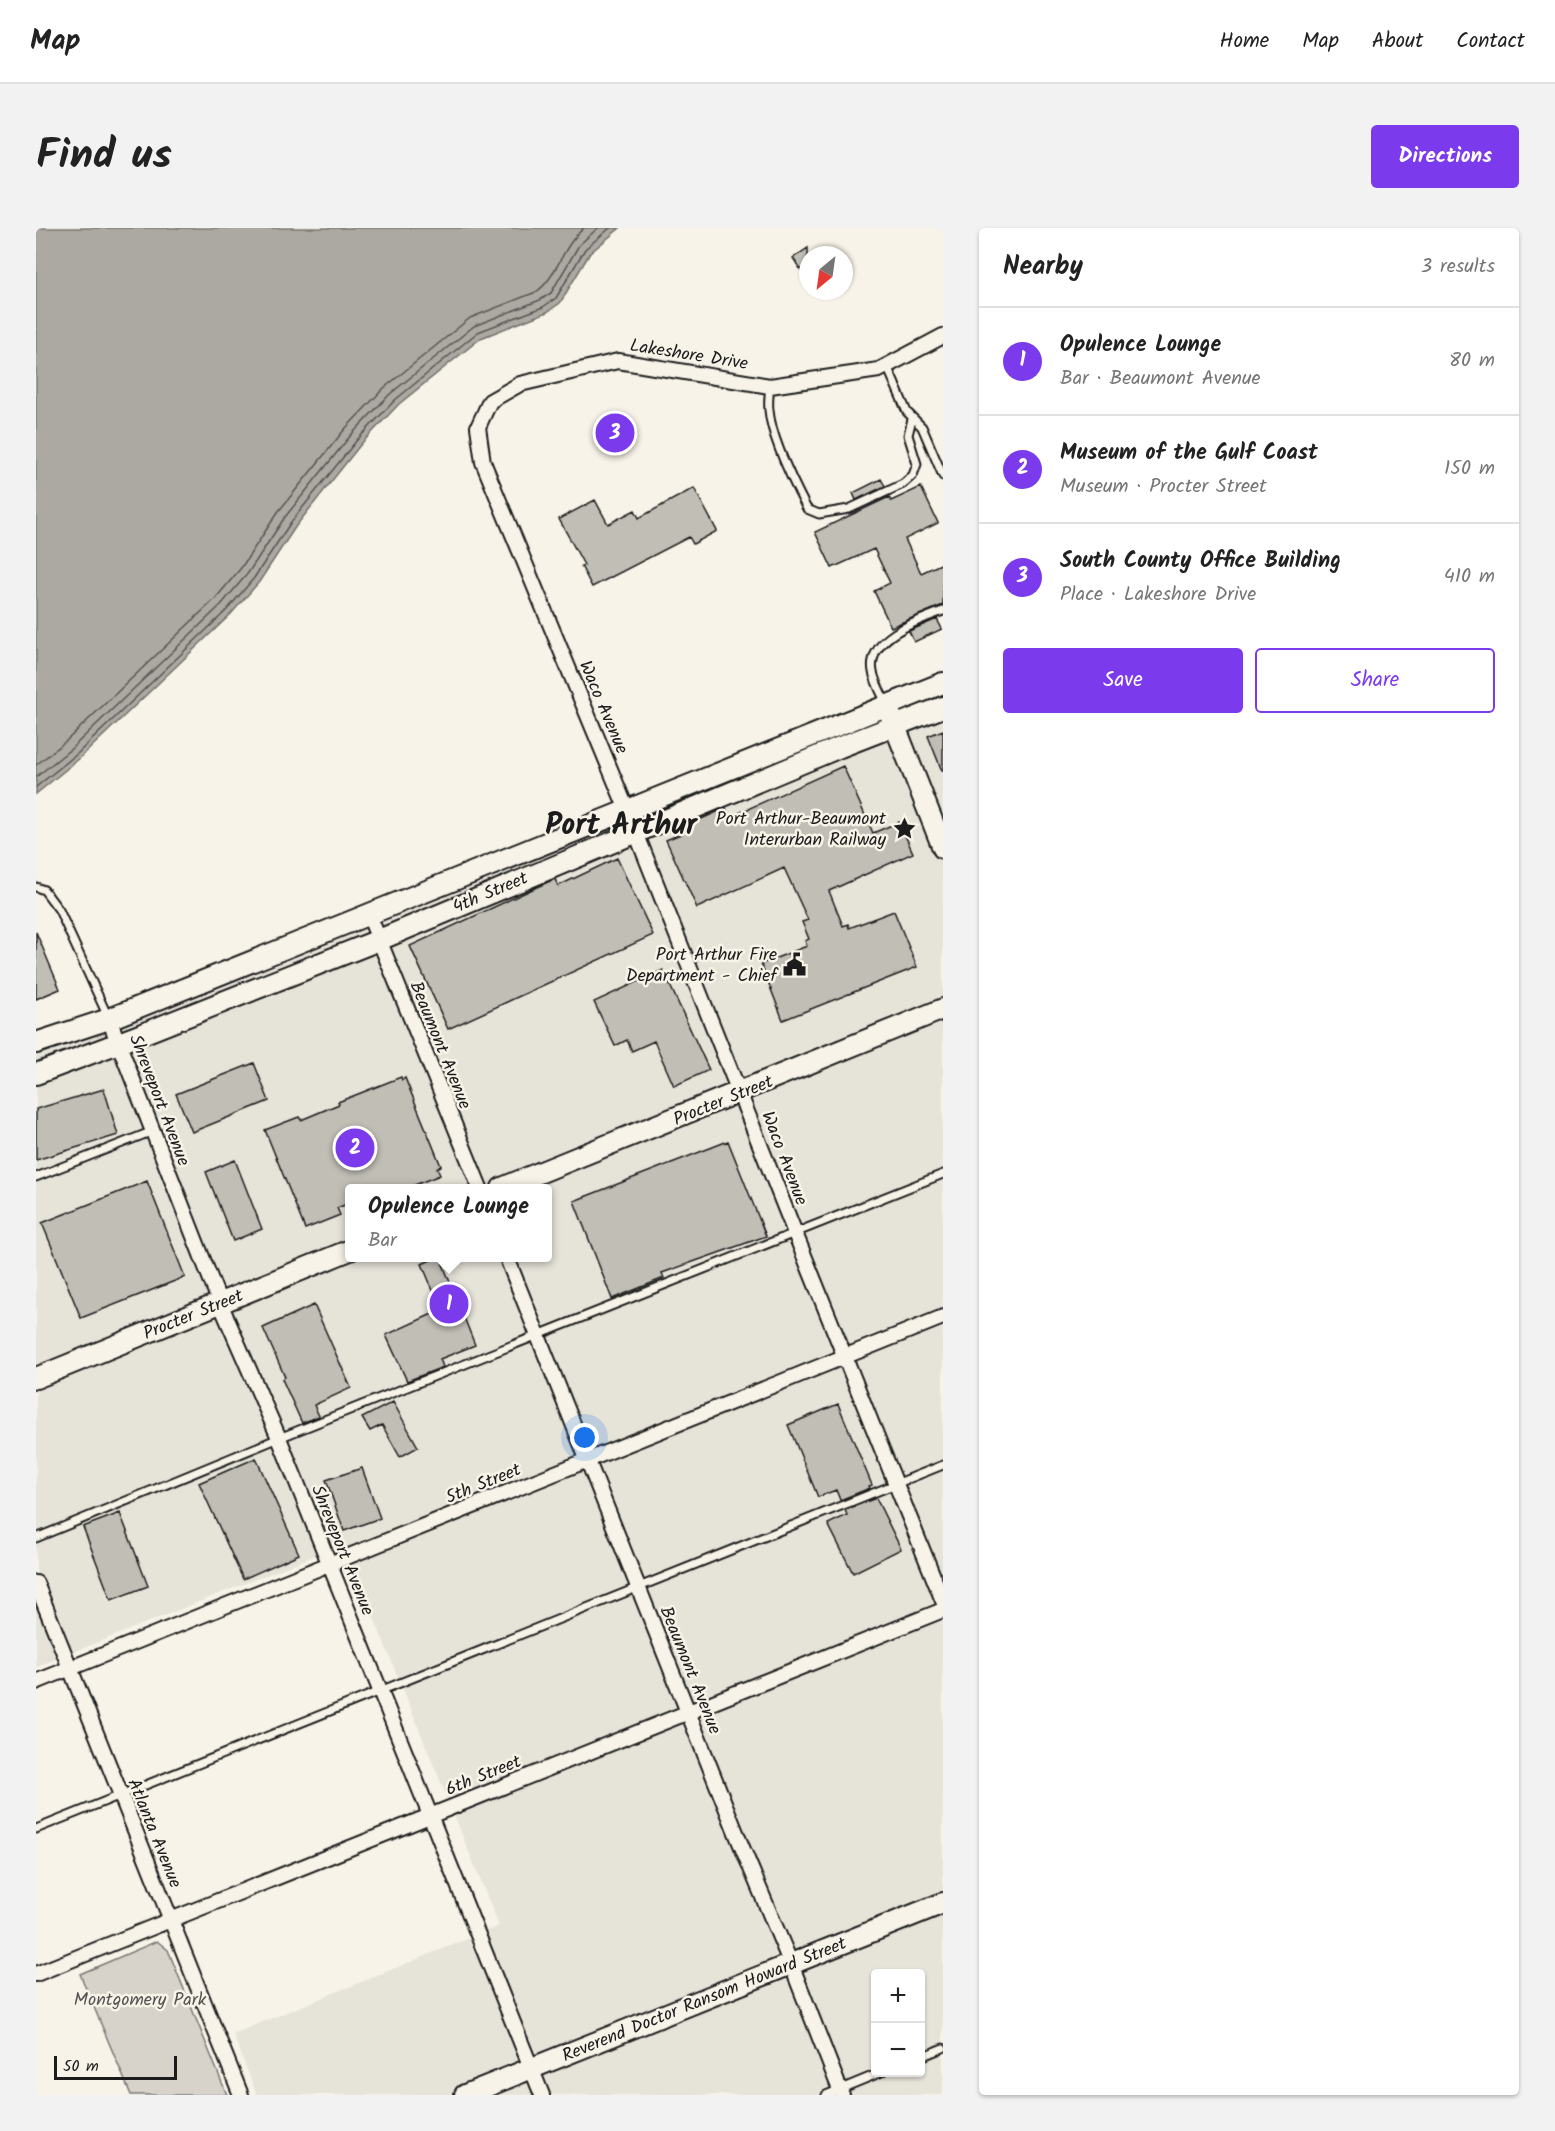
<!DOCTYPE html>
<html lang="en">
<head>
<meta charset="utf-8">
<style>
  :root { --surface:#fff; --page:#f2f2f2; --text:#222; --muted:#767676; --line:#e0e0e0; --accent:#7c3aed }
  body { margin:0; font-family:Kalam,sans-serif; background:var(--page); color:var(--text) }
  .controls { position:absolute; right:18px; bottom:18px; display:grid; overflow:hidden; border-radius:6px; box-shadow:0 2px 4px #0004 }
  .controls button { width:54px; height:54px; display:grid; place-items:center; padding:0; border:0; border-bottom:2px solid var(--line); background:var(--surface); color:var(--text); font:30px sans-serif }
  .compass { position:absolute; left:763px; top:18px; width:54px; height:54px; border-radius:50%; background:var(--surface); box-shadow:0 2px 4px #0004; rotate:209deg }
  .scale { position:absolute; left:18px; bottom:15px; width:123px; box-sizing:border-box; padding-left:6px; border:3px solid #1c1c1c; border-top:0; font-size:16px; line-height:21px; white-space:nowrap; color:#1c1c1c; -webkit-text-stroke:4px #f7f3e8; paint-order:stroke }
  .you { position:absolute; left:549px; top:1210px; width:21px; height:21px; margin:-15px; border:4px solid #fff; border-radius:50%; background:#1a73e8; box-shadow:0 0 0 9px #1a73e833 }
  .badge { display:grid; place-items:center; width:39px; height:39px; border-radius:50%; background:var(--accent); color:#fff; font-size:20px; font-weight:700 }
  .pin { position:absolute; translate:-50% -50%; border:3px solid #fff; box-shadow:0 2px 6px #0006 }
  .popup { position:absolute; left:309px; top:956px; width:207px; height:78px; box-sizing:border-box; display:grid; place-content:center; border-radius:6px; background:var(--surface); filter:drop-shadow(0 2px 4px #0005); font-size:20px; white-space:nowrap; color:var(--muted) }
  .popup b { font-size:22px; color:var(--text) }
  .popup::after { content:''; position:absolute; left:50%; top:100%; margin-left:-12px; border:12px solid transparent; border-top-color:var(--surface) }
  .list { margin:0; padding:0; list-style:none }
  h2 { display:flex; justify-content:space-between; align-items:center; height:78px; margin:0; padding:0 24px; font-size:26px }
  h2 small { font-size:20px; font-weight:400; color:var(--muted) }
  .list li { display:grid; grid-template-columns:39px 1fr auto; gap:18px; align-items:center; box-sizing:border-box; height:108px; padding:0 24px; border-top:2px solid var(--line) }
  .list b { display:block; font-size:22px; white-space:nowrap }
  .list p { margin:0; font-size:20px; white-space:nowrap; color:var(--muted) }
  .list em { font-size:20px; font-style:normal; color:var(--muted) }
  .actions { display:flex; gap:12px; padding:18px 24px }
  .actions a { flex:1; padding:14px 0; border:2px solid var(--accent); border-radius:6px; text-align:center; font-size:21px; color:var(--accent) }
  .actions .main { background:var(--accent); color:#fff }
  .map { position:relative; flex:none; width:907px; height:1867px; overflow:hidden; border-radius:6px }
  header { display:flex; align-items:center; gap:36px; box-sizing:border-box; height:84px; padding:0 30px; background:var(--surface); border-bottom:2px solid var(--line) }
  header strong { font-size:28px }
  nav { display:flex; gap:33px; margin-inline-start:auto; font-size:21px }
  .intro { display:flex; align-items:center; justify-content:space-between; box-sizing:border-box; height:144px; padding:0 36px }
  h1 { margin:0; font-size:42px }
  .button { padding:15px 27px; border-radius:6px; background:var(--accent); color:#fff; font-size:21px; font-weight:700 }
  main { display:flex; gap:36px; padding:0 36px }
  aside { flex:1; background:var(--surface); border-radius:6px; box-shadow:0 2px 4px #0004 }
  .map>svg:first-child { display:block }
  .built { fill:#e6e3d9; fill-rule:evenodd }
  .green { fill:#d7d3cb; stroke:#7a7874; stroke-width:1.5 }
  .water { fill:#aca9a2; stroke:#72716c; stroke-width:1.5 }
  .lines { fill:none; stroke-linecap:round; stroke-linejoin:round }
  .shore { stroke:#565452; stroke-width:1.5 }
  .building { fill:#c0beb5; stroke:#1c1c1c; stroke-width:1.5 }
  .lane-casing { stroke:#1c1c1c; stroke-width:11 }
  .street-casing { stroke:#1c1c1c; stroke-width:18 }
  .secondary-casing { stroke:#1c1c1c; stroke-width:24 }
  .lane { stroke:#f7f3e8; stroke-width:7 }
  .street { stroke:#f7f3e8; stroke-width:14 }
  .secondary { stroke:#f7f3e8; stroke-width:20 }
  .labels { text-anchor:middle; stroke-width:5; stroke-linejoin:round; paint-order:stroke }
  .street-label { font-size:18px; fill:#1c1c1c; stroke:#f7f3e8 }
  .poi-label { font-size:18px; fill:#1c1c1c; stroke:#f7f3e8; text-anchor:end }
  .park-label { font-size:18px; fill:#545351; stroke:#f7f3e8 }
  .town-label { font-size:30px; font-weight:bold; fill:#1c1c1c; stroke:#f7f3e8 }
</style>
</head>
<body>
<header>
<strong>Map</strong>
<nav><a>Home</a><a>Map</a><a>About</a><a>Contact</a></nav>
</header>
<div class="intro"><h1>Find us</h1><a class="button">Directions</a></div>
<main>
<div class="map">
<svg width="907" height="1867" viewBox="0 0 907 1867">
  <rect width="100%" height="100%" fill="#f7f3e8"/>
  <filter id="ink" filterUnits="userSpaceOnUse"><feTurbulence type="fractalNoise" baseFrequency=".0167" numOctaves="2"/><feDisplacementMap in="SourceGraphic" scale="12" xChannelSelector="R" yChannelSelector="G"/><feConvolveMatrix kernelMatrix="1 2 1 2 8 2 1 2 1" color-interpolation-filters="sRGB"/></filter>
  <g filter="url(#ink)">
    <path class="built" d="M907 442V1867H221L197 1806 463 1698 308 1316 0 1439V807ZM314 960H512V1030H314ZM840 1746H885V1844H840Z"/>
    <path class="green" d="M121 1713 132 1722 191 1867H95L44 1746Z"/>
    <path class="water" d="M0 0H584L554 25 524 75 511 84 445 110 363 176 325 216 260 298 223 354 195 386 44 530 0 566Z"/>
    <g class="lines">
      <path class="shore" d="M0 537 30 513 179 371 205 340 242 284 309 201 348 160 434 90 500 64C522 49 525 19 548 0
        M0 549 36 520 185 377 212 345 249 289 315 207 354 166 438 98 504 72 515 65 543 17 562 0
        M0 559 41 526 191 382 218 350 255 294 321 212 359 172 442 104 507 79 520 70 549 21 574 0"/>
    </g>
    <path class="building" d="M772 20V53L757 30Z
      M845 251 849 258 820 272 817 265Z
      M885 259 902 295 869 311 885 345 907 335V377L855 399 838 363 854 355 838 321 796 340 779 304 853 269 855 273Z
      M658 260 681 303 657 316 653 309 556 359 545 338 548 337 523 291 559 272 572 296 599 282 603 290Z
      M901 391 906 401 878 414 873 403Z
      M907 502V543H906L892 508Z
      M807 538 837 605 863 594 877 625 793 663 807 698 812 696 813 700 858 683 881 739 747 792 725 736 771 718 769 713 773 711 766 694 772 692 748 640 661 680 630 612 647 605 645 600 690 580 694 589Z
      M581 630 617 707 412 801 374 718 514 653 519 651 522 658Z
      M0 704 24 761 0 771Z
      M627 742 673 842 638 858 618 813 596 823 591 812 579 818 558 774Z
      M218 835 233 873 156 904 140 866Z
      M365 849 366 852 369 850 405 938 401 940 404 947 371 960H314V975L301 980 304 987 269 1001 229 902 263 889 265 892 303 876 302 874Z
      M68 861 82 907 0 932V881Z
      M692 913 730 1008 626 1045 628 1050 576 1071 538 973Z
      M199 932 226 1001 197 1013 170 944Z
      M111 953 149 1049 45 1090 6 995Z
      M401 1029H404L439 1117 404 1131 407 1139 371 1153 350 1107 405 1082 386 1036Z
      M278 1077 315 1160 278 1177 283 1188 266 1195 246 1151 249 1149 227 1100Z
      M357 1174 382 1219 364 1229 346 1197 334 1203 326 1190Z
      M802 1176 836 1257 833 1258 834 1260 804 1272 800 1262 782 1269 752 1197Z
      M220 1230 263 1326 207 1351 163 1255Z
      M326 1240 344 1290 308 1303 290 1252Z
      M840 1270 865 1321 817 1345 792 1296 811 1287 809 1282Z
      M84 1285 112 1358 75 1372 47 1299Z"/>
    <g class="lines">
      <defs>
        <path id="lane" d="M851 138 871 184 886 199 907 248
          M734 158C733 166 732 174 733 182 735 209 758 256 771 281L783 286 813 281 867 256 877 247 881 236 872 207 876 191
          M850 475C845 465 839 454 837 444 830 410 883 392 907 383
          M0 659 8 662 23 682 72 789
          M0 949 117 903
          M0 1310 243 1210 907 946
          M0 1601 907 1237
          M885 1829 907 1820
          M790 1867 846 1844"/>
        <path id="street" d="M907 108 843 142 734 158 582 133 484 156 454 173 442 199 447 234 591 582 759 1005 907 1373
          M333 687 444 960
          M73 791 184 1075 243 1210 506 1867
          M471 1030 703 1612 755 1736 806 1867
          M0 1355 205 1867
          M0 1454 907 1089
          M0 1746 907 1382"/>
        <path id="secondary" d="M855 488 907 620
          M0 815 73 791 907 455
          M0 846 101 808 343 712 804 519 907 479
          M466 960 907 781
          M0 1150 314 1022
          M429 1867 907 1675"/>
      </defs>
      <use href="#lane" class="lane-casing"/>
      <use href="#street" class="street-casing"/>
      <use href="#secondary" class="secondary-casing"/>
      <use href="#lane" class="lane"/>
      <use href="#street" class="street"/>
      <use href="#secondary" class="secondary"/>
    </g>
  </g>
  <defs>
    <symbol id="sight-bare" viewBox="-9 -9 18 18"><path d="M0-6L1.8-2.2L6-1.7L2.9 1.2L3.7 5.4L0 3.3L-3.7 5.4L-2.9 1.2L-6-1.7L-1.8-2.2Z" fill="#1c1c1c" stroke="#f7f3e8" stroke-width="2.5" paint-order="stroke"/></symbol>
    <symbol id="civic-bare" viewBox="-9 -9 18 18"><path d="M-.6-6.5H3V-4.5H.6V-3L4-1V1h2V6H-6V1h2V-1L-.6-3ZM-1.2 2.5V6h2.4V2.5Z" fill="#1c1c1c" stroke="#f7f3e8" stroke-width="2.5" paint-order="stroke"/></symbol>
  </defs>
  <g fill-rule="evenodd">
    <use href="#sight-bare" x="852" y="584" width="33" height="33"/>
    <use href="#civic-bare" x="742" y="720" width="33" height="33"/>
  </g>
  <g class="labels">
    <g class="street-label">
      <text transform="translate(653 126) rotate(9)" y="6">Lakeshore Drive</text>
      <text transform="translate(568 479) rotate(67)" y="6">Waco Avenue</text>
      <text transform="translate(454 664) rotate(-23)" y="6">4th Street</text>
      <text transform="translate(405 817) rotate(68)" y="6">Beaumont Avenue</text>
      <text transform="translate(124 872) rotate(69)" y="6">Shreveport Avenue</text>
      <text transform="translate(687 872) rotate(-22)" y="6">Procter Street</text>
      <text transform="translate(749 930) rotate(69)" y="6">Waco Avenue</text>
      <text transform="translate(157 1086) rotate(-22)" y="6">Procter Street</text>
      <text transform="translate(447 1255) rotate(-22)" y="6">5th Street</text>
      <text transform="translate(307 1322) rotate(68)" y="6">Shreveport Avenue</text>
      <text transform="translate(655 1442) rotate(68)" y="6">Beaumont Avenue</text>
      <text transform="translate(447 1547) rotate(-22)" y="6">6th Street</text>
      <text transform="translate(119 1605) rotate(68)" y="6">Atlanta Avenue</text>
      <text transform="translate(668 1771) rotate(-22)" y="6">Reverend Doctor Ransom Howard Street</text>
    </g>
    <g class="poi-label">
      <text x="850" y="596">Port Arthur-Beaumont<tspan x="850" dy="21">Interurban Railway</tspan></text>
      <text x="741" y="732">Port Arthur Fire<tspan x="741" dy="21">Department - Chief</tspan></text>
    </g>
    <g class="park-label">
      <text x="104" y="1777">Montgomery Park</text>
    </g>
    <g class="town-label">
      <text x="585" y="606">Port Arthur</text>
    </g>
  </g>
</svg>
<div class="controls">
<button>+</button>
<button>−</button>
</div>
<svg class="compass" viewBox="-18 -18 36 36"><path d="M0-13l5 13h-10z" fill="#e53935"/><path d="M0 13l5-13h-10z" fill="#767676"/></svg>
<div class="scale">50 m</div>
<div class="you"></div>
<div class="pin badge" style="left:413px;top:1076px">1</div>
<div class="popup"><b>Opulence Lounge</b>Bar</div>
<div class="pin badge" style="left:319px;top:920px">2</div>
<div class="pin badge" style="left:579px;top:205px">3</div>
</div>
<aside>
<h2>Nearby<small>3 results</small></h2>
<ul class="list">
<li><span class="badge">1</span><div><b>Opulence Lounge</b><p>Bar · Beaumont Avenue</p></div><em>80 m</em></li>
<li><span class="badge">2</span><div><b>Museum of the Gulf Coast</b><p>Museum · Procter Street</p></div><em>150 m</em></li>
<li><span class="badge">3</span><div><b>South County Office Building</b><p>Place · Lakeshore Drive</p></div><em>410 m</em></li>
</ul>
<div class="actions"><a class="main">Save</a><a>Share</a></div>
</aside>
</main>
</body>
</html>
